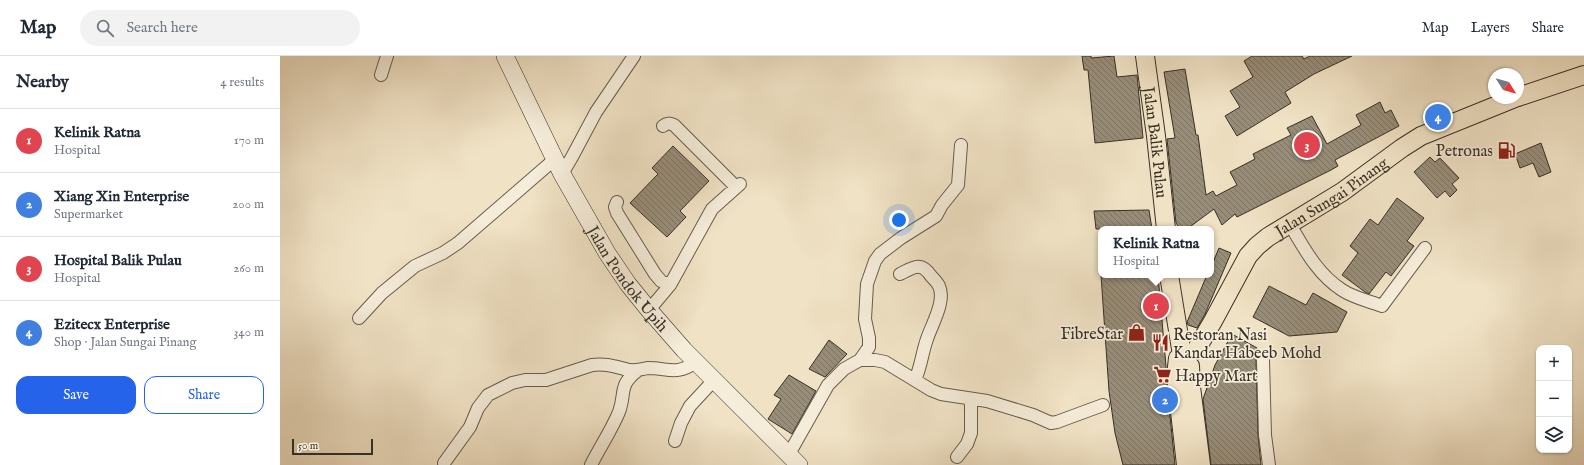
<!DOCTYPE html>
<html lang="en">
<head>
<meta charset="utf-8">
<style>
  :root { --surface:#fff; --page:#f2f2f3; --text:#1f2937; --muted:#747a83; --line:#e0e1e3; --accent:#2563eb }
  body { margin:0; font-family:"IM FELL English",serif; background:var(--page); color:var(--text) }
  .controls { position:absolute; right:12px; bottom:12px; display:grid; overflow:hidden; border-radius:8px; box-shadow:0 1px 3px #0004 }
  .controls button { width:36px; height:36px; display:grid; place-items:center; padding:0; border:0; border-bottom:1px solid var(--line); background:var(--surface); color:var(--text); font:20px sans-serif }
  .compass { position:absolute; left:1208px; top:12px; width:36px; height:36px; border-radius:50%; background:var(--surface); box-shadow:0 1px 3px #0004; rotate:127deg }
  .scale { position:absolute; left:12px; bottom:10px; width:81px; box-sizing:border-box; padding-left:4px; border:2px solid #393026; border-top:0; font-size:11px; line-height:14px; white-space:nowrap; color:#393026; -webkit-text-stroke:3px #f5ecd9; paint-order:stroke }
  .you { position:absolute; left:619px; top:164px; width:14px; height:14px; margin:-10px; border:3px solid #fff; border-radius:50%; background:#1a73e8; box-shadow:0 0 0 6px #1a73e833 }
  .badge { display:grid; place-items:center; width:26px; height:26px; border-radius:50%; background:var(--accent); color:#fff; font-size:13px; font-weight:700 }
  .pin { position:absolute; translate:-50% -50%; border:2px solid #fff; box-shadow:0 1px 4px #0006 }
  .popup { position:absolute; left:818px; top:170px; width:116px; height:52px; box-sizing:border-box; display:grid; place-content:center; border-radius:8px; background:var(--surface); filter:drop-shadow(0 1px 3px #0005); font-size:13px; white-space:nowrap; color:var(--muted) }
  .popup b { font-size:15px; color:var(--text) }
  .popup::after { content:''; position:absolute; left:50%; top:100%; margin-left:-8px; border:8px solid transparent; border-top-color:var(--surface) }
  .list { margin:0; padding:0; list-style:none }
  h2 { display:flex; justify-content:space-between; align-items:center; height:52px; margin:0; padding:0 16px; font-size:17px }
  h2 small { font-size:13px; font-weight:400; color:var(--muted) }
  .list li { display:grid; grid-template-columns:26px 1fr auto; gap:12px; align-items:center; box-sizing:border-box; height:64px; padding:0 16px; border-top:1px solid var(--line) }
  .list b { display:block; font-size:15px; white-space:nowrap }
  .list p { margin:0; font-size:13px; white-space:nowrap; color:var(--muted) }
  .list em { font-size:13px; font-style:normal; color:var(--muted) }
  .actions { display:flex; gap:8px; padding:12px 16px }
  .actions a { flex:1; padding:9px 0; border:1px solid var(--accent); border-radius:12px; text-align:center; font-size:14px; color:var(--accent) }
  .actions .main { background:var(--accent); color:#fff }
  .icon { flex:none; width:22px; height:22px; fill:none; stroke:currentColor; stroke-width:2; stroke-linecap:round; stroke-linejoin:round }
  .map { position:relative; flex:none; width:1304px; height:409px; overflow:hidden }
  header { display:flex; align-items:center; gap:24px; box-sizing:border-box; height:56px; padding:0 20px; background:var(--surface); border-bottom:1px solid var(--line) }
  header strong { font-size:19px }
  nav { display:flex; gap:22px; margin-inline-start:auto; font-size:14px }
  .search { width:280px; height:36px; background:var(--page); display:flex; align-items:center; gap:10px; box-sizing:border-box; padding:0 14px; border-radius:22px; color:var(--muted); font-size:15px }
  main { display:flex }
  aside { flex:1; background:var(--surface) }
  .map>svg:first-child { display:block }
  .building { fill:url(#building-back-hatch); stroke:#393026 }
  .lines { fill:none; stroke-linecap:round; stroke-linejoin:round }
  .minor-casing { stroke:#675c4e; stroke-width:14 }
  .secondary-casing { stroke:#393026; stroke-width:18 }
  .primary-casing { stroke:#393026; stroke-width:20 }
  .minor { stroke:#f5ecd9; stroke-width:12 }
  .secondary { stroke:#f5ecd9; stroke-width:17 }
  .primary { stroke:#f0e2c5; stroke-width:18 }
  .labels { text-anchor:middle; stroke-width:3.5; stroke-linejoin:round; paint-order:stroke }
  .street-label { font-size:16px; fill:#393026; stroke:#f5ecd9 }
  .poi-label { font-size:16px; fill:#393026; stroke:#f5ecd9; text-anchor:end }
</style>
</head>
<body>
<header>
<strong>Map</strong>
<div class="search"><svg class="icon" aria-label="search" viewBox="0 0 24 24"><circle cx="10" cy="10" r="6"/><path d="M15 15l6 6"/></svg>Search here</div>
<nav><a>Map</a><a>Layers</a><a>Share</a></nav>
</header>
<main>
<aside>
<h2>Nearby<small>4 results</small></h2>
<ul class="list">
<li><span class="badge" style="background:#e0444e">1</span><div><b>Kelinik Ratna</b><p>Hospital</p></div><em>170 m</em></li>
<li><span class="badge" style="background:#3f7fe0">2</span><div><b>Xiang Xin Enterprise</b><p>Supermarket</p></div><em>200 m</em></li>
<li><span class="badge" style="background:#e0444e">3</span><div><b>Hospital Balik Pulau</b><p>Hospital</p></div><em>260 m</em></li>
<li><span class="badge" style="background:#3f7fe0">4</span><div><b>Ezitecx Enterprise</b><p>Shop · Jalan Sungai Pinang</p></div><em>340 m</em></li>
</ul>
<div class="actions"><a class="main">Save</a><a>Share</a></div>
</aside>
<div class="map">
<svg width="1304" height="409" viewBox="0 0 1304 409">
  <defs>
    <pattern id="building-back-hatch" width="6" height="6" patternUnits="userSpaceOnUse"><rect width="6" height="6" fill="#988d79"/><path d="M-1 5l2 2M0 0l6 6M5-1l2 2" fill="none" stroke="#7d7463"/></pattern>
  </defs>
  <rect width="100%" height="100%" fill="#f0e2c5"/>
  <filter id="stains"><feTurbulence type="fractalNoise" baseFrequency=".005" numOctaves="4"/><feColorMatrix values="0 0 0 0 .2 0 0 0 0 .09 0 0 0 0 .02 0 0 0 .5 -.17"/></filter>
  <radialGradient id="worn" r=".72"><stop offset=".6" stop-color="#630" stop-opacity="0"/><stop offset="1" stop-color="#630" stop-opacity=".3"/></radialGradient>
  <path class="building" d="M802 0H811V2L834 0 837 21 857 19 863 82 815 87 808 14H804Z
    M972 0H1022L1024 3 1030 0H1072L1034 18 1005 36 1011 47 957 80 945 60 960 51 950 35 973 21 964 5Z
    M905 13 916 79H918L926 139 933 135 936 140 957 129 950 116 975 103 973 98 1011 79 1007 72 1032 60 1047 88 1081 69 1076 59 1100 46 1105 57 1111 54 1119 70 1055 104 1058 110 1051 114 957 161 955 158 942 169 934 153 907 173H900L896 167 887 83 895 82 884 16Z
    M1261 87 1271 116 1259 121 1253 107 1240 112 1235 98Z
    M393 90 429 125 400 155 406 161 387 181 350 147 378 118 372 112Z
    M1150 101 1155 106 1160 102 1179 122 1172 128 1177 134 1170 141 1165 135 1157 142 1134 116Z
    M1117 142 1144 162 1127 185 1134 190 1111 220 1106 216 1089 238 1085 236 1062 219 1078 197 1070 190 1090 163 1098 169Z
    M869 154 872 173H816L814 155Z
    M939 192 951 197 925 258 917 272 908 269 907 266 927 219H931V211Z
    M821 219H878L886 310V321L895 409H843L835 377 829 335Z
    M989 230 1026 249 1033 237 1067 256 1057 276 1009 280 973 261Z
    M952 278 977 292 978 299 976 304 978 379 981 409H931L923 343 935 309Z
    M549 284 567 298 545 321 529 313Z
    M509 319 536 335 512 378 488 363 501 343 494 339Z"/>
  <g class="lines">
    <defs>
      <path id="minor" d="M101 19 107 0
        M383 70C387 67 389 67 394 69L456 131
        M282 118 292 101 316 56 354 0
        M337 146 335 151 337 157 375 218 381 225 390 229
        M1009 167C1024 192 1037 218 1062 234 1074 242 1089 245 1102 250L1145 192
        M620 218C634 211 641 205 651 220 654 223 657 226 659 230 666 245 652 268 647 283 642 297 641 311 635 324
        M369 254 390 229 432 153 460 128
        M79 262 102 237 135 210 163 197 178 187 275 103
        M580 304 589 291V282L585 263 587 228 595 205 600 198 621 182 656 160 662 149 678 129 681 89
        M983 304 985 379 989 409
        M395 385 401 367 410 350 435 323
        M509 398 548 329 564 313 580 304H595L605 306 651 334 661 338 707 345 753 359 771 367 777 366 823 349
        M677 401 687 388 691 377V343
        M164 407 190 371 198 352 208 339 232 327 245 324H266L312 309C326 307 336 311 349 314 356 315 361 313 368 312 389 312 396 320 416 306
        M311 409C320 391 331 375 339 356 346 337 338 330 357 315"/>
      <g id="secondary">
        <path id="s1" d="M225 0 282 118 327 197 348 228 369 254 404 294 519 409"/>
      </g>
      <g id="primary">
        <path id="s2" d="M865 0 876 80 886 173"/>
        <path d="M1238 41 1304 19"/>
        <path d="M889 219 901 293"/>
        <path id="s3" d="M916 294 933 265 968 200 977 190 988 181 1062 136 1122 92 1141 80 1235 42"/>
        <path d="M898 302 896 320 906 409"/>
        <path d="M910 310 911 331 921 409"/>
      </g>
    </defs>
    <use href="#minor" class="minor-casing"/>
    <use href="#secondary" class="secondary-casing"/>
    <use href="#primary" class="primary-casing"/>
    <use href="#minor" class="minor"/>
    <use href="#secondary" class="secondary"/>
    <use href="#primary" class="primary"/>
  </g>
  <defs>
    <symbol id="fuel-bare" viewBox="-9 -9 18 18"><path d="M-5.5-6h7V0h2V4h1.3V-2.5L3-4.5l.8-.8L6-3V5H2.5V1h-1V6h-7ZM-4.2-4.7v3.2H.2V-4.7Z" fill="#8f2418" stroke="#f5ecd9" stroke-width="2.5" paint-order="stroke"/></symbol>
    <symbol id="shop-bare" viewBox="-9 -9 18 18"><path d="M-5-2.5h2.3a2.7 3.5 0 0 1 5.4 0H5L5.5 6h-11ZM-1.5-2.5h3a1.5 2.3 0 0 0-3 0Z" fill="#8f2418" stroke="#f5ecd9" stroke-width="2.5" paint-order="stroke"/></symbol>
    <symbol id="restaurant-bare" viewBox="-9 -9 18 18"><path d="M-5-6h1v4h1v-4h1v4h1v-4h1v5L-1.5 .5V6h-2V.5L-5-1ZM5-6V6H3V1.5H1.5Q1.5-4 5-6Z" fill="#8f2418" stroke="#f5ecd9" stroke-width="2.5" paint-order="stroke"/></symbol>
    <symbol id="supermarket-bare" viewBox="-9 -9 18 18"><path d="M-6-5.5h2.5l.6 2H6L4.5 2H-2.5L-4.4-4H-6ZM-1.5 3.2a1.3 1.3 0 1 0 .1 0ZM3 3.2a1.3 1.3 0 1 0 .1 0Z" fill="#8f2418" stroke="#f5ecd9" stroke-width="2.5" paint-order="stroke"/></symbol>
  </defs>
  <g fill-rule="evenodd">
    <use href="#fuel-bare" x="1214" y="82" width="25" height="25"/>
    <use href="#shop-bare" x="844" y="264" width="25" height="25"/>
    <use href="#restaurant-bare" x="868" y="274" width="25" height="25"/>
    <use href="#supermarket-bare" x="870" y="306" width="25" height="25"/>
  </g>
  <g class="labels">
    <g class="street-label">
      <text dy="6" stroke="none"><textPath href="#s2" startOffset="87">Jalan Balik Pulau</textPath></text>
      <text dy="6" stroke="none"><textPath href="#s3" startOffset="210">Jalan Sungai Pinang</textPath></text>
      <text dy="6" stroke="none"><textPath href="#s1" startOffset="255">Jalan Pondok Upih</textPath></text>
    </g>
    <g class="poi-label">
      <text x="1213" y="100">Petronas</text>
      <text x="843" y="283">FibreStar</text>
      <text x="893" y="284" text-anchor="start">Restoran Nasi<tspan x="893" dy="18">Kandar Habeeb Mohd</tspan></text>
      <text x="895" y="325" text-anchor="start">Happy Mart</text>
    </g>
  </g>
  <rect width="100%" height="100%" filter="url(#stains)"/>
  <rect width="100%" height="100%" fill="url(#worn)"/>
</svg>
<div class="controls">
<button>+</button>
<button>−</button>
<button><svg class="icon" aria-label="layers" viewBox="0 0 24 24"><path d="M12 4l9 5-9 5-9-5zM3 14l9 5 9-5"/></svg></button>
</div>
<svg class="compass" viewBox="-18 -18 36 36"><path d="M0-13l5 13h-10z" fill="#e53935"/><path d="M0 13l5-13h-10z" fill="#747a83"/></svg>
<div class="scale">50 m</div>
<div class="you"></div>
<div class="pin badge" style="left:876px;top:250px;background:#e0444e">1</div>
<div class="popup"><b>Kelinik Ratna</b>Hospital</div>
<div class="pin badge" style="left:885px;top:344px;background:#3f7fe0">2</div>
<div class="pin badge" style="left:1027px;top:89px;background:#e0444e">3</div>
<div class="pin badge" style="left:1158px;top:61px;background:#3f7fe0">4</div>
</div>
</main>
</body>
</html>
